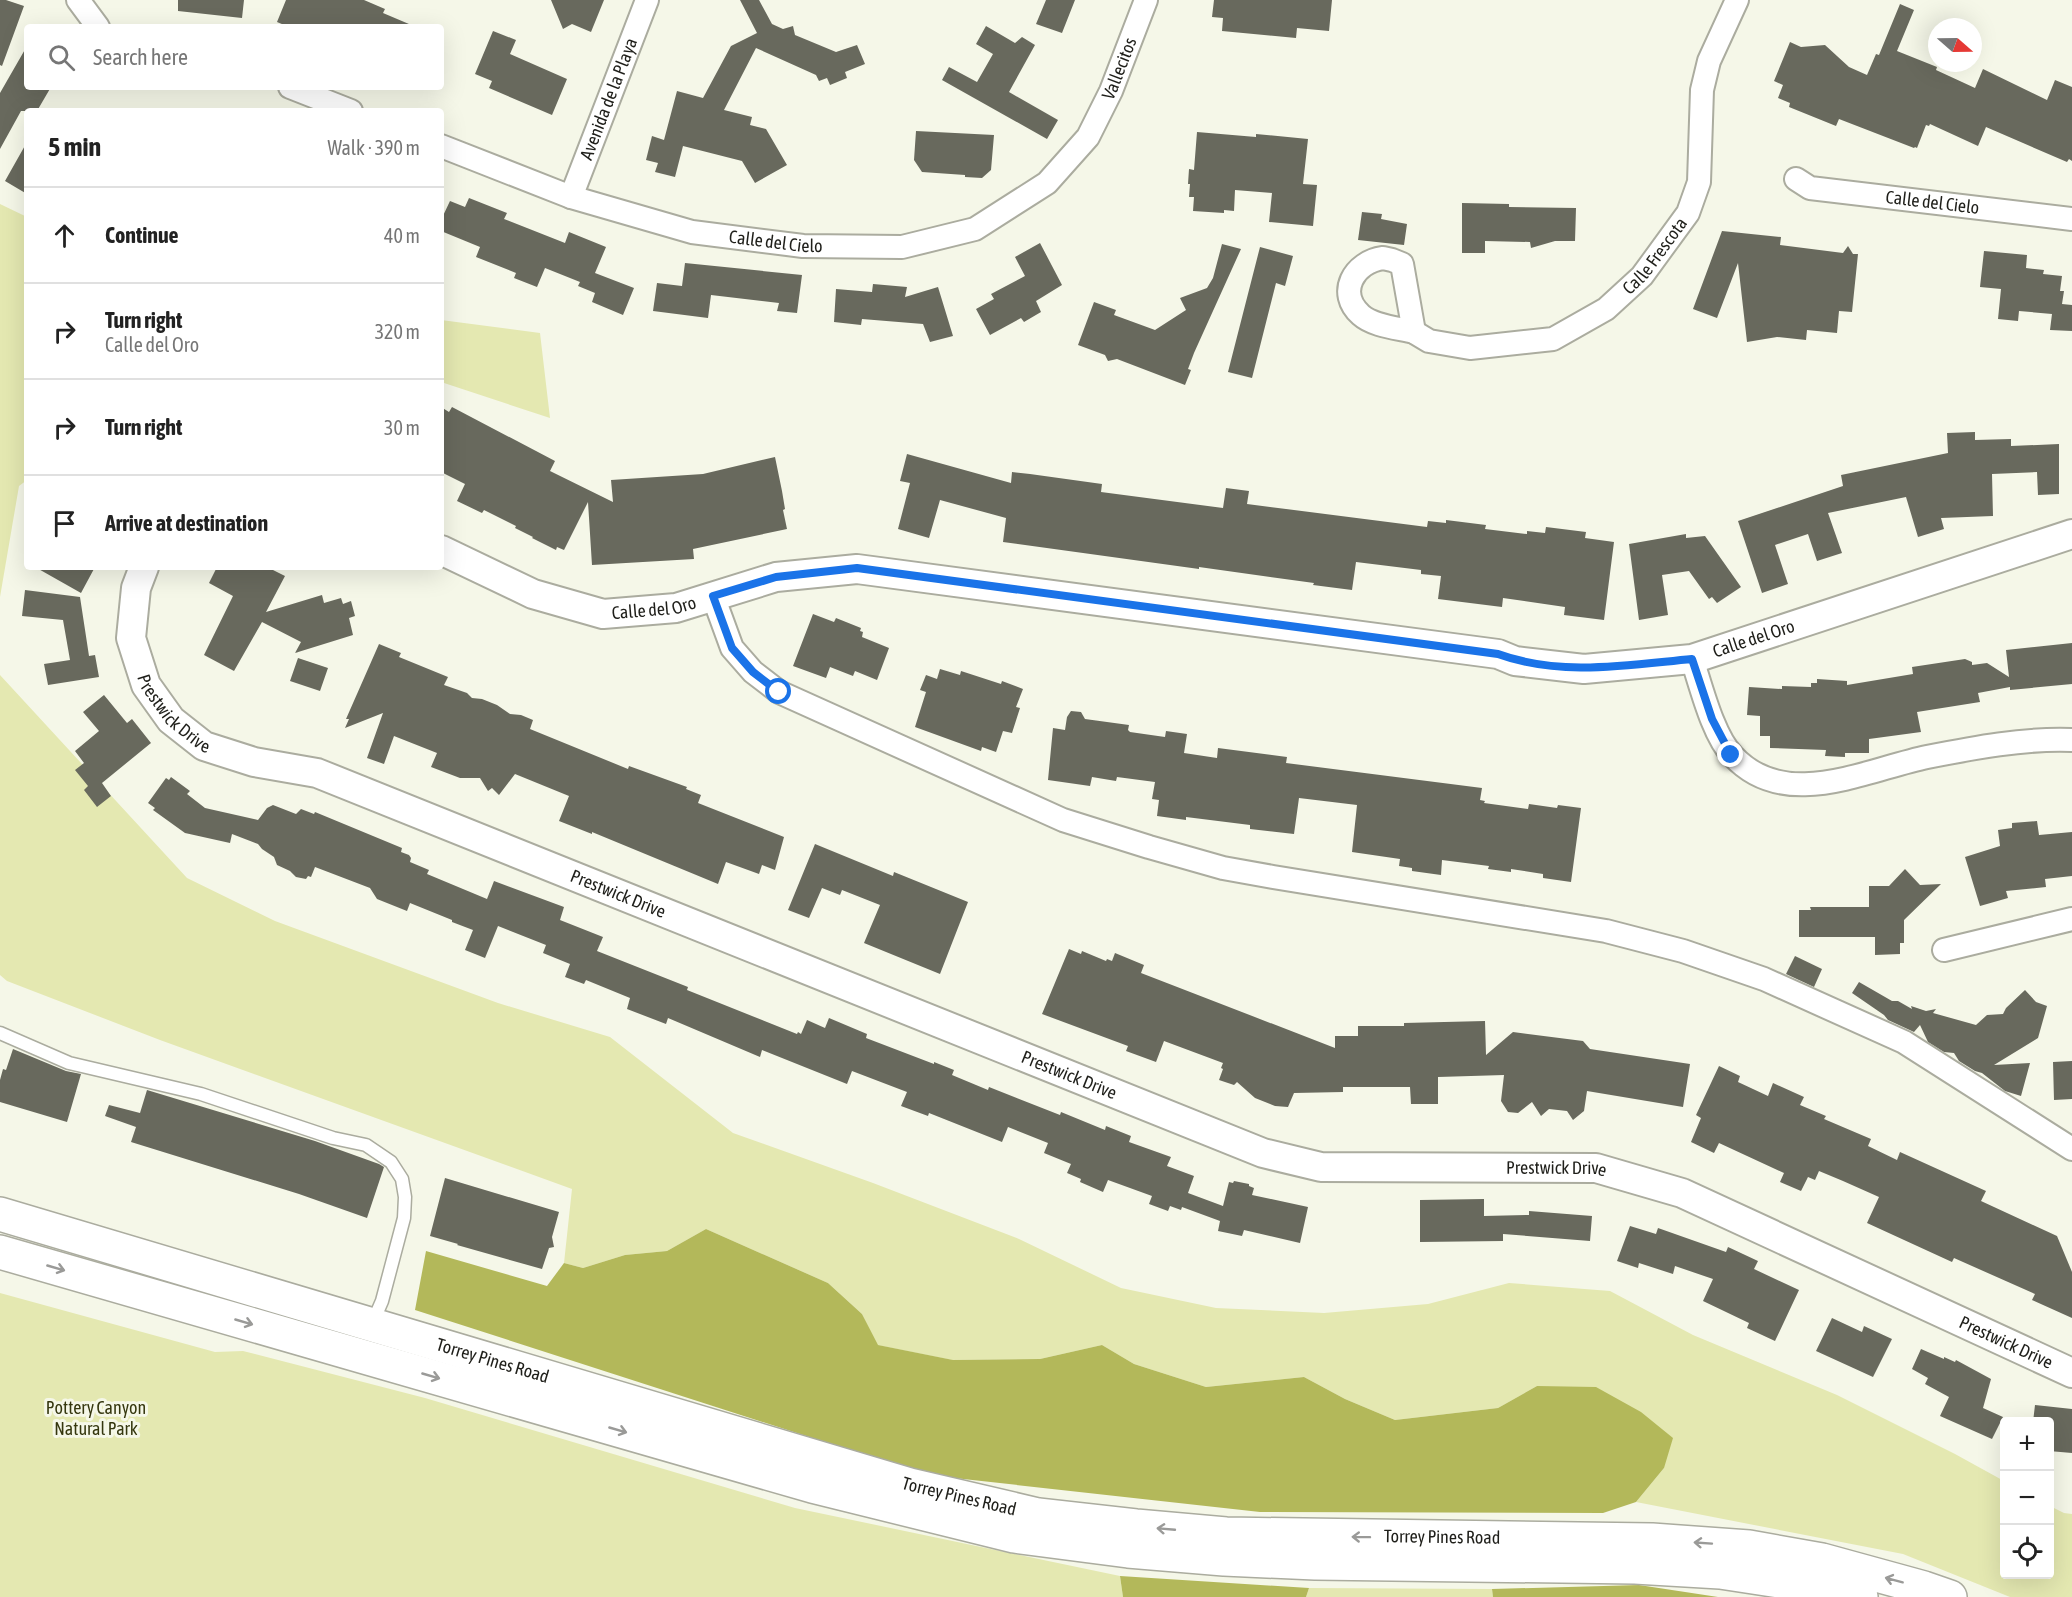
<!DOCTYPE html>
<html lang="en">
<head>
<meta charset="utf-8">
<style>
  :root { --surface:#fff; --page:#f2f2f2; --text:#222; --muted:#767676; --line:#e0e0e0 }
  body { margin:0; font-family:"Asap Condensed",sans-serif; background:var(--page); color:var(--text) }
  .controls { position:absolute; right:18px; bottom:18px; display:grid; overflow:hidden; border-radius:6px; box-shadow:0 6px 24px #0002 }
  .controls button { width:54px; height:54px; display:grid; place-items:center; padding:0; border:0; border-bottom:2px solid var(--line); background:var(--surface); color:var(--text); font:30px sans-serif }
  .compass { position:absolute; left:1928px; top:18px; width:54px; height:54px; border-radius:50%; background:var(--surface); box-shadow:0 6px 24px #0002; rotate:110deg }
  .stop { position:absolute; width:18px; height:18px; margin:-14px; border:4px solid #1a73e8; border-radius:50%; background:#fff }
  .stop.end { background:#1a73e8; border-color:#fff; box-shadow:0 2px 6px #0008 }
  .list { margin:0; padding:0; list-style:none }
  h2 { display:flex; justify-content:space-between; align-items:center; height:78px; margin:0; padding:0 24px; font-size:26px }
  h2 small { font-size:20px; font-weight:400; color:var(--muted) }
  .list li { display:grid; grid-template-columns:39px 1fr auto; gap:18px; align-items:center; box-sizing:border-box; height:96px; padding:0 24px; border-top:2px solid var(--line) }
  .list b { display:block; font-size:22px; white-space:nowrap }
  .list p { margin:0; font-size:20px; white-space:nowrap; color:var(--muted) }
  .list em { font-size:20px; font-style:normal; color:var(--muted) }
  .icon { flex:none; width:33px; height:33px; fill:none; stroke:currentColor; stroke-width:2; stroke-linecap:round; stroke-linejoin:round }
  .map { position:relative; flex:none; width:2072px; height:1597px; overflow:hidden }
  .search { position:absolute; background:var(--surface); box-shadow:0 6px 24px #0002; left:24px; top:24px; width:420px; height:66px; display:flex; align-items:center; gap:15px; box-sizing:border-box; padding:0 21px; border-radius:6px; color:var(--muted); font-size:22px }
  .panel { position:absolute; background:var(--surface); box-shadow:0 6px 24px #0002; left:24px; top:108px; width:420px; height:462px; border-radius:6px }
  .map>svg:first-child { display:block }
  .green { fill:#e4e8b1 }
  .forest { fill:#b3b85a }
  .building { fill:#68695d }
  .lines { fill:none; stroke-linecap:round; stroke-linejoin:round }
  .service-casing { stroke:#abac9f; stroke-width:15 }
  .minor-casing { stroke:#abac9f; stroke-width:26 }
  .tertiary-casing { stroke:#abac9f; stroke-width:32 }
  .primary-casing { stroke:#abac9f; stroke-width:36 }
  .service { stroke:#fff; stroke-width:12 }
  .minor { stroke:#fff; stroke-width:22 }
  .tertiary { stroke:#fff; stroke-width:28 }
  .primary { stroke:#fff; stroke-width:33 }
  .oneway { stroke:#9a9a98 }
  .route { stroke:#1a73e8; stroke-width:8 }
  .labels { text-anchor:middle; stroke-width:6; stroke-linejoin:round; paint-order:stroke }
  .street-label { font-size:18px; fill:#1f1f1a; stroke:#f5f7e8 }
  .park-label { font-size:18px; fill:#35370f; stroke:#f5f7e8 }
</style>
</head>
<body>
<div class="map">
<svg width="2072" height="1597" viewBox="0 0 2072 1597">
  <rect width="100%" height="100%" fill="#f5f7e8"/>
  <path class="green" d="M0 204 27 217V480L19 486 0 597Z
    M441 320 540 333 550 418 441 382Z
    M0 675 187 878 275 921 498 1003 610 1037 733 1133 873 1183 1019 1239 1121 1288 1216 1308 1324 1313 1428 1304 1509 1283 1610 1291 1693 1335 1837 1395 1955 1454 2004 1481V1574H2050V1506L2064 1513 2072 1514V1597H2010L1903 1554 1636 1502 1664 1468 1537 1386 1498 1408 1395 1420 1345 1399 1304 1377 1206 1387 1134 1364 1102 1345 1040 1359 952 1360 877 1345 862 1314 828 1283 706 1229 667 1251 625 1255 583 1268 564 1263 572 1189 160 1040 7 981 0 975Z
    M0 1293 215 1352 243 1351 425 1398 795 1508 1120 1576 1123 1597H0Z
    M1309 1588 1492 1589 1493 1597H1306Z"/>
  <path class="forest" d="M706 1229 828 1283 862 1314 878 1345 953 1360 1040 1359 1102 1345 1134 1364 1206 1387 1304 1377 1345 1399 1395 1420 1498 1408 1537 1386 1596 1387 1641 1412 1673 1438 1664 1468 1636 1502 1603 1513 1260 1512 927 1475 415 1310 426 1251 547 1286 564 1263 583 1268 625 1255 667 1251Z
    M1120 1576 1309 1588 1306 1597H1123Z
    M1639 1585 1718 1597H1493L1492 1589Z"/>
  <path class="building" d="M0 0H6L24 6 2 66 0 65Z
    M178 0H244L242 18 178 11Z
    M286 0H364L385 9 383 13 416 27H289L277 22Z
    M551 0H604L591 32 572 24 563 29Z
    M740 0H759L772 24 783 29 793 26 795 35 836 52 857 45 865 64 845 72 847 78 830 85 827 78 819 81 816 75 756 48 724 110 752 117 750 125 766 129 787 165 755 183 742 161 683 146 675 177 655 172 658 163 646 160 652 136 664 140 677 91 703 98 731 46 757 33Z
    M1046 0H1075L1062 33 1036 24Z
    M1214 0H1332L1329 31 1297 28 1296 38 1222 31 1223 18 1212 17Z
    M1900 4 1914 10 1897 51 1937 67 1936 70 1975 88 1983 69 2047 100 2055 80 2072 87V161L2069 159 2067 162 1986 127 1978 146 1930 124 1929 126 1926 125 1917 148 1915 147 1914 148 1839 119 1836 126 1789 107 1790 103 1778 98 1783 85 1774 81 1790 42 1801 47 1825 45 1849 67 1867 75 1876 54 1879 55Z
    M986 26 1015 43 1022 37 1035 45 1009 92 1058 120 1047 139 942 80 949 67 977 82 993 54 976 44Z
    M493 31 516 40 510 54 567 79 552 115 489 88 492 81 475 74Z
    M27 46V87H51L37 111H21L0 149V93Z
    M916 131 994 135 991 170 982 178 965 177V175L922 172 914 160Z
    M1197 132 1256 137V134L1308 139 1303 184 1317 185 1313 226 1269 222 1272 193 1235 190 1234 211 1224 210V213L1193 211 1194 197H1189L1190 184H1188L1189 169 1194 170Z
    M27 142V194L5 181Z
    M469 198 507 213 504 219 565 243 569 232 606 247 595 273 634 288 623 315 592 302 595 293 578 286 580 282 545 268 537 287 514 278 516 273 476 257 480 247 441 231V220L450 201 465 207Z
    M1462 203 1509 204V207L1576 208 1575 241H1555L1531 248 1530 242 1485 241V253H1462Z
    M1362 212 1382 214 1381 219 1407 224 1404 245 1358 240Z
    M1722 231 1781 237 1780 245 1843 253 1848 246 1853 254H1858L1852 312 1839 311 1837 333 1807 330 1806 340 1777 337 1747 342 1738 263 1717 318 1693 309Z
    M1040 243 1062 285 1036 301 1041 312 1024 322 1021 318 990 335 976 309 994 299 991 294 1025 276 1015 257Z
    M1222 244 1241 249 1194 353 1188 369 1191 370 1185 385 1117 359 1108 361 1105 355 1078 345 1094 302 1116 310 1114 315 1155 330 1186 310 1180 298 1207 288 1213 278Z
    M1260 247 1293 256 1285 286 1276 283 1252 378 1228 372Z
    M1984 251 2027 255 2026 268 2044 270 2043 274 2062 276 2060 291H2064L2062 304 2072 305V331L2050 330 2052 314 2019 311 2018 321 1998 319 2001 289 1980 287Z
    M685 263 802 275 797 313 777 311 779 303 711 295 708 318 653 311 657 283 682 286Z
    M873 284 907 287 905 297 938 287 953 336 930 342 923 324 862 319 861 325 834 322 836 289 872 292Z
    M441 407 449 412 452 407 555 461 550 471 613 502 611 480 703 474 775 457 782 491 785 509 783 510 787 529 693 549 694 559 592 565 588 502 564 550 557 547 556 550 532 538 533 537 515 528 516 526 484 510 482 513 457 501 465 484 441 472Z
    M1975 432V440L2011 439V446L2059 444V494L2038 495 2037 472 1992 474 1993 516 1941 518 1944 529 1918 537 1906 497 1828 513 1842 553 1817 561 1808 534 1775 545 1788 584 1762 593 1738 521 1843 486 1841 475 1948 453 1947 433Z
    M907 454 1011 483 1012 472 1030 474 1102 484 1101 492 1223 508 1226 488 1249 491 1247 504 1427 527 1428 521 1446 523V520L1486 525 1485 529 1527 534V531L1545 533 1546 527 1586 532 1585 538 1614 542 1604 620 1564 615 1565 607 1503 598 1502 607 1438 599 1441 576 1421 574V570L1356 562 1352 590 1313 585 1314 583 1199 567V569L1003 542 1006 518 940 500 929 538 898 529 910 483 900 481Z
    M1686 534V538L1705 536 1741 587 1717 603 1712 597 1709 599 1689 571 1662 575 1668 615 1639 620 1629 544Z
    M35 567H95L81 593Z
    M217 567H267L285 576 266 612 322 595 324 603 341 598 343 604 351 601 355 616 349 618 353 635 295 653 301 642 262 622 234 671 204 655 233 596 209 583Z
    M25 590 80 597 89 656 95 655 99 677 48 685 44 664 70 660 63 620 22 616Z
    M813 614 834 622 836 618 861 628 860 631 863 632 862 637 889 648 877 680 855 671 853 676 830 667 826 678 793 666Z
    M2072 643V684L2010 690V687L1978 693 1980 702 1917 712 1921 732 1869 739V753H1845V757L1825 756 1826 750 1770 748V736H1760V716L1747 715 1749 687 1782 689V686L1811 687V683H1817V679L1847 681V685L1913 674 1912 667 1965 659 1972 662V665L1987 663 2009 677 2006 650Z
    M379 644 401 653 399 657 448 677 444 685 467 693 472 698 482 699 497 705 510 714 521 715 533 720 530 729 628 769 629 766 687 787 686 789 701 795 698 803 784 837 775 870 762 865 759 874 726 862 718 884 592 832V834L559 821 569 796 515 774 499 795 492 788 488 791 480 778H460L431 767 437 753 394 736 384 764 367 758 383 713 345 728 349 719H346Z
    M298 658 328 668 320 691 290 681Z
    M940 669 960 675 961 671 1001 684 1002 681 1023 689 1016 707 1020 708 1012 733 1003 731 996 752 982 747 981 751 915 727 926 692 920 690 926 675 937 679Z
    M104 695 127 723 132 719 151 743 102 783 111 796 97 807 84 790 88 786 75 770 84 763 75 751 99 731 83 712Z
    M1071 711 1081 712 1085 719 1129 725 1128 730 1130 732 1165 737 1166 731 1187 734 1184 753 1217 758 1218 748 1287 757 1286 763 1482 788 1480 800 1485 801 1484 803 1528 809 1529 804 1557 808 1558 805 1581 808 1571 882 1543 878V874L1511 869V872L1488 869 1489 866 1442 860 1441 875 1412 871V868L1399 866 1400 859 1352 852 1357 805 1299 798 1294 834 1250 829V825L1186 817V820L1157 816 1159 800 1152 799 1155 782 1117 777 1116 781 1092 777 1090 786 1048 780 1053 728 1065 730 1067 717Z
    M171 777 190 791 187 794 205 808 258 820 267 808 273 805 296 814 301 809 314 814 315 812 402 848 401 852 409 855 411 858 410 862 429 870 427 874 487 899 494 881 564 907 560 920 603 937 597 951 688 987 687 990 797 1034 798 1032 801 1034 807 1020 825 1028 829 1018 867 1034 866 1038 934 1064V1062L954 1070 952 1075 988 1090 989 1087 1060 1115 1061 1112 1105 1130 1106 1126 1131 1136 1129 1142 1171 1157 1167 1166 1194 1176 1188 1193 1223 1206 1229 1182 1233 1183 1234 1181 1249 1184V1186L1254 1188 1252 1195 1308 1207 1300 1243 1244 1230 1242 1236 1218 1231 1220 1221 1182 1207 1181 1210 1170 1206 1168 1211 1149 1204 1152 1196 1108 1180 1103 1192 1080 1182 1081 1179 1067 1173 1071 1164 1044 1153 1048 1143 1008 1127 1002 1142 929 1113 928 1116 901 1106 907 1092 852 1071 847 1084 762 1050 760 1057 668 1018 666 1024 627 1009 630 998 586 980 584 984 565 977 570 964 543 953 546 945 498 926 485 958 465 950 473 930 452 922V920L410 903 407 911 377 899 370 888 315 867 311 877 308 876 306 879 296 877 290 871 277 865 274 857 262 849 258 844 232 834 230 843 185 833 153 810 155 808 148 803 166 778 169 780Z
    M2037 821 2039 835 2072 832V876L2045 879 2046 887 2006 891 2008 898 1980 906 1965 857 2000 846 1998 830 2012 828V823Z
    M815 844 893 876 894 872 968 902 940 974 864 943 880 905 842 890 840 895 822 888 809 918 788 910Z
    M1905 869 1920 885 1941 884 1904 920V943H1900V954L1875 955V937H1799V910H1811L1810 907H1869V886H1889Z
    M1069 949 1081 954 1082 951 1106 961 1107 959 1112 961 1115 953 1144 965 1141 973 1335 1048V1036H1358V1026H1404V1023L1485 1021 1486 1055 1513 1032 1583 1041 1590 1049 1690 1064 1683 1107 1587 1091 1584 1111 1573 1120 1567 1111 1549 1109 1541 1116 1532 1102 1518 1113 1508 1112 1501 1101 1504 1075 1438 1077V1104H1411L1410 1087H1343V1092L1294 1093 1288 1107 1275 1106 1255 1098 1237 1082 1234 1085 1219 1080 1223 1069 1221 1068 1223 1063 1164 1041 1156 1062 1126 1051 1128 1046 1042 1014Z
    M1795 956 1822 969 1814 987 1786 974Z
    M1859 982 1892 1001H1898L1912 1009 1911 1006 1926 1011 1936 1009 1933 1013 1976 1025 1987 1015 2003 1014 2006 1008 2025 990 2036 1002 2047 1006 2038 1038 1994 1065 2030 1063 2021 1096 2005 1091 1982 1073 1975 1071 1959 1061 1954 1053 1944 1052 1928 1042 1920 1025 1914 1032 1888 1020 1884 1015 1852 993Z
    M13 1049 66 1071 81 1074 67 1122 0 1102V1080L3 1069 6 1070Z
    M2072 1061V1099L2054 1100 2053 1062Z
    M1719 1066 1740 1076 1738 1082 1768 1096 1773 1083 1804 1097 1800 1105 1826 1116 1824 1119 1871 1139 1868 1146 1897 1160 1900 1152 1986 1191 1981 1201 2057 1236 2072 1272V1318L2032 1300 2035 1294 1954 1258 1952 1262 1867 1223 1879 1197 1843 1181 1819 1171 1815 1180 1808 1177 1801 1191 1780 1182 1784 1173 1719 1143 1714 1153 1691 1142 1701 1118 1696 1115Z
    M147 1090 315 1141 379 1164 384 1167 367 1218 299 1194 131 1142 136 1127 105 1116 109 1105 140 1113Z
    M445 1178 559 1212 552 1237 554 1247 549 1248 542 1269 457 1245 458 1244 430 1236Z
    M1484 1199V1216L1529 1215V1211L1592 1216 1590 1241 1503 1234V1241L1420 1242V1200Z
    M1630 1226 1656 1234 1658 1228 1726 1252 1728 1247 1758 1261 1754 1269 1799 1290 1775 1341 1747 1328 1749 1323 1703 1301 1713 1279 1675 1266 1673 1274 1639 1263 1638 1268 1617 1261Z
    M1832 1318 1862 1332 1864 1326 1892 1339 1873 1377 1816 1351Z
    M1921 1349 1944 1359V1357L1955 1362 1956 1360 1991 1379 1983 1408 2003 1417 1992 1439 1940 1416 1949 1397 1925 1384 1928 1378 1912 1369Z
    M2035 1405 2072 1409V1453L2049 1451V1422H2033Z"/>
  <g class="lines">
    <defs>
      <path id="service" d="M0 1033 69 1063 201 1094 333 1138 366 1145 391 1162 402 1179 405 1197 404 1218 382 1301 372 1324"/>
      <g id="minor">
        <path d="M78 0 98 27"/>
        <path d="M290 87 351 111"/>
        <path id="s1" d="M441 146 571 197 692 232 803 246 902 247 975 229 1047 183 1088 137 1111 91 1146 0"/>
        <path id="s2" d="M1796 179 1810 188 2072 219"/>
        <path id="s3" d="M571 197 647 0"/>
        <path d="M1383 258 1392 260 1402 264 1414 332C1398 328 1373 326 1361 315 1336 293 1354 262 1383 258Z"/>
        <path id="s4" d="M1414 332 1429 341 1470 348 1553 339 1606 309 1642 276 1688 213 1699 182 1702 90 1709 61 1737 0"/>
        <path d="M713 596 732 648 753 672 779 692 1063 820 1149 847 1223 868 1273 877 1606 931 1683 951 1764 979 1904 1042 2072 1149"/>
        <path d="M1692 659C1701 686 1713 736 1733 756 1785 812 1865 770 1927 757 1973 748 2025 738 2072 740"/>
        <path d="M1944 950 2072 919"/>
      </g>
      <g id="tertiary">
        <path id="s5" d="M441 550 533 594 603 614 676 608 776 577 857 569 1498 654 1515 661 1584 669 1692 659 2072 534"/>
        <path id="s6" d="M144 567 136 588 131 638 146 685 171 720 204 746 254 762 317 773 1263 1153 1321 1167 1596 1168 1682 1193 2072 1373"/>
      </g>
      <g id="primary">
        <path id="s7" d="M0 1214 910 1485 1038 1515 1136 1526 1226 1534 1652 1540 1749 1547 1822 1560 1924 1588 1950 1597"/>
        <path d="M0 1252 812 1486 1014 1536 1128 1551 1224 1559 1315 1563 1635 1567 1720 1572 1832 1589 1861 1597"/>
      </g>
    </defs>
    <use href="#service" class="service-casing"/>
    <use href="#minor" class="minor-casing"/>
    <use href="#tertiary" class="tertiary-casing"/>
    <use href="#primary" class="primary-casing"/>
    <use href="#service" class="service"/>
    <use href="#minor" class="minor"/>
    <use href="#tertiary" class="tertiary"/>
    <use href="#primary" class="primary"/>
  </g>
  <defs><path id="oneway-shaft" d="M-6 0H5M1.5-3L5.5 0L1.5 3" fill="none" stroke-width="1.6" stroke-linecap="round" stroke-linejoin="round" transform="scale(1.5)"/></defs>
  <g class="oneway">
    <use href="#oneway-shaft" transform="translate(56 1268) rotate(16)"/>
    <use href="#oneway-shaft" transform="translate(244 1322) rotate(16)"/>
    <use href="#oneway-shaft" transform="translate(431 1376) rotate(16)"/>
    <use href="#oneway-shaft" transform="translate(618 1430) rotate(16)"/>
    <use href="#oneway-shaft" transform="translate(1166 1529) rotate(-175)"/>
    <use href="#oneway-shaft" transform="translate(1361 1537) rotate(-179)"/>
    <use href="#oneway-shaft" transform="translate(1703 1543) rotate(-176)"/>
    <use href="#oneway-shaft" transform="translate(1894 1580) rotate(-165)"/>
  </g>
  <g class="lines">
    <path class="route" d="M779 692 753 672 732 648 713 596 776 577 857 568 1498 654C1561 677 1628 665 1692 659L1712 719 1731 755"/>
  </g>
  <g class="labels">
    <g class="street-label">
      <text dy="6" stroke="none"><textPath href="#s1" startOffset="774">Vallecitos</textPath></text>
      <text dy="6" stroke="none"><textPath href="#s3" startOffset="105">Avenida de la Playa</textPath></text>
      <text dy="6" stroke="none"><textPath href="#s2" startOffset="140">Calle del Cielo</textPath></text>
      <text dy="6" stroke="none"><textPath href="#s1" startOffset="350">Calle del Cielo</textPath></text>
      <text dy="6" stroke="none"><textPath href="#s4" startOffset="276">Calle Frescota</textPath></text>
      <text dy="6" stroke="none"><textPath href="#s5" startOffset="226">Calle del Oro</textPath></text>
      <text dy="6" stroke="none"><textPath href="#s5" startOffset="1342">Calle del Oro</textPath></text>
      <text dy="6" stroke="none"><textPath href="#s6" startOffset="162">Prestwick Drive</textPath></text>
      <text dy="6" stroke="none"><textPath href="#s6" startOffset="648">Prestwick Drive</textPath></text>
      <text dy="6" stroke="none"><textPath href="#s6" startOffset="1134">Prestwick Drive</textPath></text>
      <text dy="6" stroke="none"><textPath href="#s6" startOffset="1638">Prestwick Drive</textPath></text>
      <text dy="6" stroke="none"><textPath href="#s6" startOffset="2124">Prestwick Drive</textPath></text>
      <text dy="6" stroke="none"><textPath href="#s7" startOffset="514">Torrey Pines Road</textPath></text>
      <text dy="6" stroke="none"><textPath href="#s7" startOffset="1000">Torrey Pines Road</textPath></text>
      <text dy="6" stroke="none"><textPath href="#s7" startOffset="1486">Torrey Pines Road</textPath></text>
    </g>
    <g class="park-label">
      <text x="96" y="1414">Pottery Canyon<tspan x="96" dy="21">Natural Park</tspan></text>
    </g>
  </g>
</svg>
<div class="controls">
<button>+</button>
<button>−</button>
<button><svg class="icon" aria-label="locate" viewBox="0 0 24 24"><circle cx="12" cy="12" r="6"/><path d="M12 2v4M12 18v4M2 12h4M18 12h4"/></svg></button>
</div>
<svg class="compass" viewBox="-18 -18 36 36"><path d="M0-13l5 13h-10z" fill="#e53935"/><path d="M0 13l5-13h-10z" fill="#767676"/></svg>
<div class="stop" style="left:779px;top:692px"></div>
<div class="stop end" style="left:1731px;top:755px"></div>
<div class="search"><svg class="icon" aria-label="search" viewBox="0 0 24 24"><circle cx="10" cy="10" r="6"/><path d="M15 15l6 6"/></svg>Search here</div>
<section class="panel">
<h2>5 min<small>Walk · 390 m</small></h2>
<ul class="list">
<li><svg class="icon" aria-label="ahead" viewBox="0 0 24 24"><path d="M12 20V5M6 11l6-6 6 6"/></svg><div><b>Continue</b></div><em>40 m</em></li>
<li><svg class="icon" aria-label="right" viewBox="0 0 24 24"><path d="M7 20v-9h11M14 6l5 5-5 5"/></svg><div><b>Turn right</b><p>Calle del Oro</p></div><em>320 m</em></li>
<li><svg class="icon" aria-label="right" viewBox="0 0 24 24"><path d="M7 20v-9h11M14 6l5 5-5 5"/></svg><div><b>Turn right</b></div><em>30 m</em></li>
<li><svg class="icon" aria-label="arrive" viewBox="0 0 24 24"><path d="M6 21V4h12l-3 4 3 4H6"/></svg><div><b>Arrive at destination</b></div></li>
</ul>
</section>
</div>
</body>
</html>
